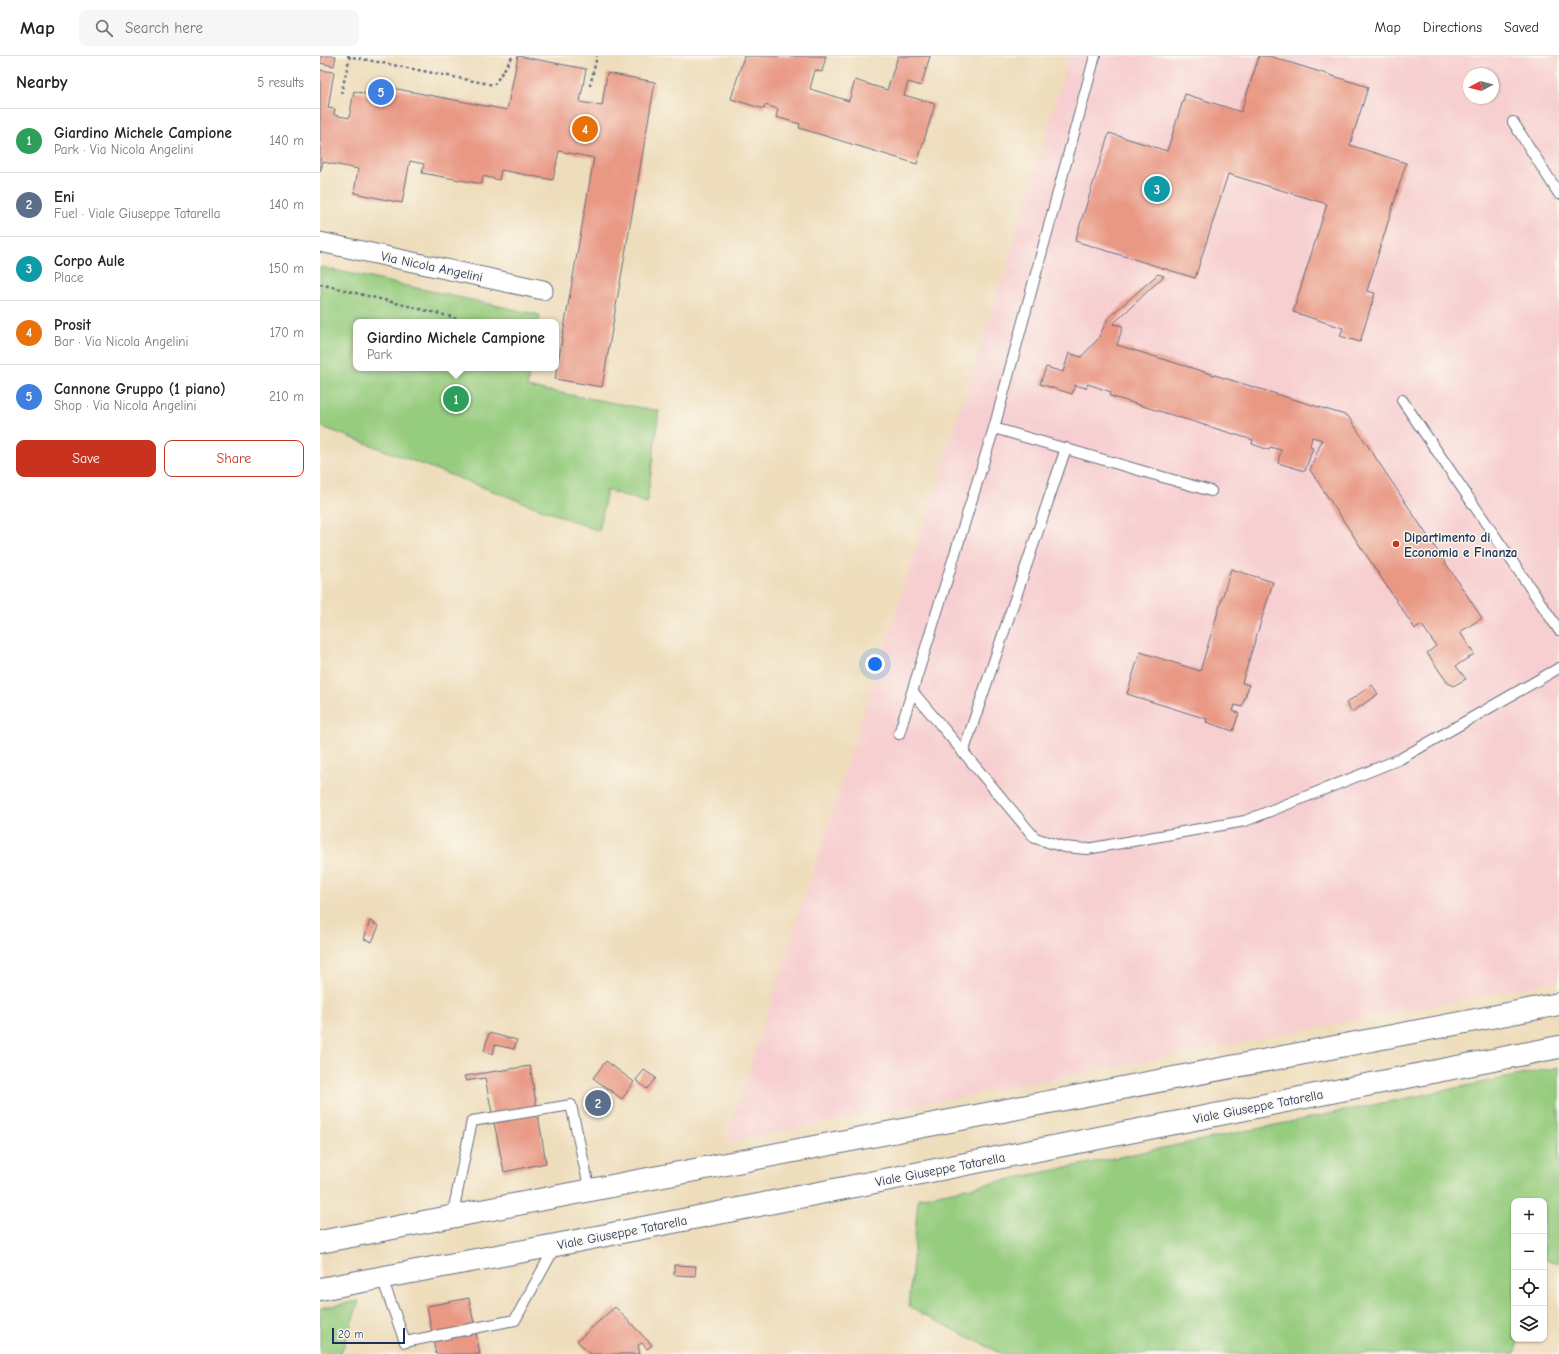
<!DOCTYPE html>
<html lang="en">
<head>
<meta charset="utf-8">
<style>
  :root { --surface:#fff; --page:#f6f6f6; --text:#222; --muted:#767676; --line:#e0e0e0; --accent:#c8321e }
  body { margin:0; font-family:"Comic Neue",sans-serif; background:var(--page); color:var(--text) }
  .controls { position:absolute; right:12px; bottom:12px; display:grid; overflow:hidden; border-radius:8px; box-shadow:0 1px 3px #0004 }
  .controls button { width:36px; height:36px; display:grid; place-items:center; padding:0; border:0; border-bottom:1px solid var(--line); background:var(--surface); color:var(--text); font:20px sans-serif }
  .compass { position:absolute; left:1143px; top:12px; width:36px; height:36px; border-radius:50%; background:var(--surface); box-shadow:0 1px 3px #0004; rotate:263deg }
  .scale { position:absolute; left:12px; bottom:10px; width:73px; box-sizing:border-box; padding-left:4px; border:2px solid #1b2f5e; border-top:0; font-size:11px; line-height:14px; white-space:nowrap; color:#1b2f5e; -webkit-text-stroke:3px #fbf7ec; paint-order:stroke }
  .you { position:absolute; left:555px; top:608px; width:14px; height:14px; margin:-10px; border:3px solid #fff; border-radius:50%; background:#1a73e8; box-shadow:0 0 0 6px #1a73e833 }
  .badge { display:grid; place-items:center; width:26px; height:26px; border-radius:50%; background:var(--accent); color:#fff; font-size:13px; font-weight:700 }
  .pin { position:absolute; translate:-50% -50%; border:2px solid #fff; box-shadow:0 1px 4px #0006 }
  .popup { position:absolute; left:33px; top:263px; width:206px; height:52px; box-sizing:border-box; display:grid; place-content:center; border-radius:8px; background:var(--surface); filter:drop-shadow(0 1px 3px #0005); font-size:13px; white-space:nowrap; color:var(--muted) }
  .popup b { font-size:15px; color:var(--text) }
  .popup::after { content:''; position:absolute; left:50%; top:100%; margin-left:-8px; border:8px solid transparent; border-top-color:var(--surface) }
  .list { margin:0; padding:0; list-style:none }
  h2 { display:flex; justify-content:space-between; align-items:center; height:52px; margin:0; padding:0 16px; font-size:17px }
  h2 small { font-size:13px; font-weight:400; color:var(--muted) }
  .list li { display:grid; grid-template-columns:26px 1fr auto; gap:12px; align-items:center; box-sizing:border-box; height:64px; padding:0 16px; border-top:1px solid var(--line) }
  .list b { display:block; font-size:15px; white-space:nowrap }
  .list p { margin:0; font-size:13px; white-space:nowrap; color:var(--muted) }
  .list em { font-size:13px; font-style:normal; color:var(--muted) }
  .actions { display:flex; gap:8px; padding:12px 16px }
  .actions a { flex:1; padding:9px 0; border:1px solid var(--accent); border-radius:8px; text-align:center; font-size:14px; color:var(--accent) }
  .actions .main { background:var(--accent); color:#fff }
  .icon { flex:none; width:22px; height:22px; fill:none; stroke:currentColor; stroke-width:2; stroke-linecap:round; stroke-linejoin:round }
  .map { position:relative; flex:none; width:1239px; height:1298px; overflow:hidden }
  header { display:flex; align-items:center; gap:24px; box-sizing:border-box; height:56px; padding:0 20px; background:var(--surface); border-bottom:1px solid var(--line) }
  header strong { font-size:19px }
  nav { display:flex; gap:22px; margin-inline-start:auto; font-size:14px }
  .search { width:280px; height:36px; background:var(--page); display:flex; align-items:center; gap:10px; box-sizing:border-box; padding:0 14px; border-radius:8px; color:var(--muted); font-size:15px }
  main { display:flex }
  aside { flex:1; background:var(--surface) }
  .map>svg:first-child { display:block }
  .built { fill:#f7cfd0; fill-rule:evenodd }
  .green { fill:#96cc7e; stroke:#587e6e }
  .building { fill:#e99884 }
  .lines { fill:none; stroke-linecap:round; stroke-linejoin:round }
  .lane-casing { stroke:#656c7f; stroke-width:12 }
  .street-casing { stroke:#656c7f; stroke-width:21 }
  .secondary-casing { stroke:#656c7f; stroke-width:24 }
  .path { stroke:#656c7f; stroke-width:2.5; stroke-dasharray:3 3; stroke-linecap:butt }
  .lane { stroke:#fff; stroke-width:10 }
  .street { stroke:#fff; stroke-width:19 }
  .secondary { stroke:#fff; stroke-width:22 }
  .poi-dot { fill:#c8321e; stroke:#fbf7ec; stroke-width:1.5 }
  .labels { text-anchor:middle; stroke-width:3; stroke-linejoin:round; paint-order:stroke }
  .street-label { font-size:13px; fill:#1b2f5e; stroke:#fbf7ec }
  .poi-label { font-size:13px; font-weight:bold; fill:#1b2f5e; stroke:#fbf7ec; text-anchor:start }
</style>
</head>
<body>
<header>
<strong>Map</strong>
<div class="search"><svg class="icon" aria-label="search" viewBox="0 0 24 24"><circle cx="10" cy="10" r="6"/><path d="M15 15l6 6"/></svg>Search here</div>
<nav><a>Map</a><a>Directions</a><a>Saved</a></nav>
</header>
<main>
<aside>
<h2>Nearby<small>5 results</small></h2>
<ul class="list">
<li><span class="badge" style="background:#2e9e5b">1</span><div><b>Giardino Michele Campione</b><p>Park · Via Nicola Angelini</p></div><em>140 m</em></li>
<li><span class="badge" style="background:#5c6f8a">2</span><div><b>Eni</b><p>Fuel · Viale Giuseppe Tatarella</p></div><em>140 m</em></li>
<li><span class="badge" style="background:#0f9aa8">3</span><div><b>Corpo Aule</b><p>Place</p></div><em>150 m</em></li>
<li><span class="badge" style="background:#e8710a">4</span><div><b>Prosit</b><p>Bar · Via Nicola Angelini</p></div><em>170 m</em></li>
<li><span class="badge" style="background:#3f7fe0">5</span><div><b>Cannone Gruppo (1 piano)</b><p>Shop · Via Nicola Angelini</p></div><em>210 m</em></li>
</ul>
<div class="actions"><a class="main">Save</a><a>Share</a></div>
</aside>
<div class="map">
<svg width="1239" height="1298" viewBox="0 0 1239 1298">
  <rect width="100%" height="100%" fill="#fbf7ec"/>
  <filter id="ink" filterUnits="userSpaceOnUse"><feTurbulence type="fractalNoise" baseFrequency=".025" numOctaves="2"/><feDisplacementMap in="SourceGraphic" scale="8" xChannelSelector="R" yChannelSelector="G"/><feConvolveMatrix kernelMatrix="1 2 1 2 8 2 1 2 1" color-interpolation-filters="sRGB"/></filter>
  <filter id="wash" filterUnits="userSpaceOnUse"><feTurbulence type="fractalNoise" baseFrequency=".012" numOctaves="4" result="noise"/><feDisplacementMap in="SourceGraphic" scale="16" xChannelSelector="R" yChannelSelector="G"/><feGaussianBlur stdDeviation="0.9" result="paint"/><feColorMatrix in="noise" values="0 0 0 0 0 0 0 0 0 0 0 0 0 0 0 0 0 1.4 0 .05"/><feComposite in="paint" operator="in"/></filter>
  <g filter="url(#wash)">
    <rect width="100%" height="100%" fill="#edb"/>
    <path class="built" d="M749 0H1239V925L406 1086 693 189ZM1149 18H1173V42H1149Z"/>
    <path class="green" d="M0 211 220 259 219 266H36V312H210L207 331 339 355 327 447 287 434 279 475 0 370Z
      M1239 1011V1207L1224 1203V1145H1194V1283H1199L1194 1298H682L589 1251 598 1142Z
      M39 1245 21 1298H0V1252Z"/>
    <g id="blocks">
      <path class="building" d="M1 0H16L14 10 0 7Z
        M198 0 266 13 260 46 282 50 287 17 335 26 282 331 235 323 274 102 239 95 233 124 181 114 179 124 163 120 162 128 102 117 104 108 90 105 82 147 34 137 38 113 3 106 0 116V14L14 16 8 52 15 53 14 59 29 62 34 35 49 39 51 28 187 54Z
        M424 0H506L502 16 495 14 490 33 529 45 535 24 567 34 578 0H610L601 30 588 26 584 39 615 48 597 108 479 72 480 68 456 61 458 53 445 49 444 53 411 43Z
        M939 0H949L1048 31 1030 89 1086 107 1047 235 1055 237 1040 286 1020 280 1023 272 973 256 1007 148 908 118 875 222 755 185 789 77 847 95 865 38 921 56Z
        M838 218 844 220 793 268 803 270 797 289 1028 360 1162 562 1140 576 1154 598 1136 610 1146 623 1133 630 1127 626 1107 597 1116 590 1102 569 1095 573 990 414 1002 384 992 381 990 391 993 392 985 415 958 407 961 394 950 391 949 394 932 388 933 384 790 340 791 336 768 328 766 332 755 329 752 338 720 328 726 311 743 316 749 297 761 301 778 283 788 262Z
        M911 513 953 526 922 627 929 629 922 651 915 649 913 655 919 657 913 675 886 666 887 663 807 638 820 596 880 615Z
        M1052 629 1058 638 1032 656 1026 647Z
        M50 865 59 870 52 886 44 883Z
        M169 977 197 984 194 993 175 989 173 998 164 995Z
        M286 1005 314 1026 302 1043 273 1022Z
        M210 1010 226 1107 184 1116 165 1022 146 1025 144 1020Z
        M324 1014 336 1022 327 1033 316 1024Z
        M354 1209 376 1210 375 1220 354 1219Z
        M149 1242 160 1298H116L107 1250Z
        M295 1251 332 1289 327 1293 322 1287 318 1289 320 1298H270L257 1285Z"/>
    </g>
  </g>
  <g filter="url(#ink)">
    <use href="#blocks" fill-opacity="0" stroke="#656c7f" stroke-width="1"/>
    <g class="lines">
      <defs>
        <path id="lane" d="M1193 66 1239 138
          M1082 344 1239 574
          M674 372 891 435
          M593 636 715 782 744 791 767 793 925 765 1080 703 1239 612
          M579 678 674 372 775 0
          M643 697 746 392
          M132 1161 152 1065 251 1049 270 1135
          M62 1222 85 1286 195 1264 235 1191"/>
        <path id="street" d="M0 186 223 234"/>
        <path id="secondary" d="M0 1186 1239 948
          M0 1233 236 1189 1239 991"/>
      </defs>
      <use href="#lane" class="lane-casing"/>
      <use href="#street" class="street-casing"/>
      <use href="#secondary" class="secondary-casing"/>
      <path class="path" d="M27 0 174 29 193 0
        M270 30 277 0
        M21 38 30 0
        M0 228 132 261 141 266"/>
      <use href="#lane" class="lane"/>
      <use href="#street" class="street"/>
      <use href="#secondary" class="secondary"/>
    </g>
  </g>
  <circle class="poi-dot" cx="1076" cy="488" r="4"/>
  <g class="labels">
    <g class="street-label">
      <text transform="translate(112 210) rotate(12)" y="5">Via Nicola Angelini</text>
      <text transform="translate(938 1050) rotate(-11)" y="5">Viale Giuseppe Tatarella</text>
      <text transform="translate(620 1113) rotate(-11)" y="5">Viale Giuseppe Tatarella</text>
      <text transform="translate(302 1176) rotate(-11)" y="5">Viale Giuseppe Tatarella</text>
    </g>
    <g class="poi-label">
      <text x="1084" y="486">Dipartimento di<tspan x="1084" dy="15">Economia e Finanza</tspan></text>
    </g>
  </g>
</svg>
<div class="controls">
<button>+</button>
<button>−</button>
<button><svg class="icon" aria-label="locate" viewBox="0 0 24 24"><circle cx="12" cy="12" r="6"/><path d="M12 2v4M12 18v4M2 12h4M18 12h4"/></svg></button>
<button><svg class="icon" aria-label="layers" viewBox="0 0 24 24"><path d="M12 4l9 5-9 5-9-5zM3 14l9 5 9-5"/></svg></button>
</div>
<svg class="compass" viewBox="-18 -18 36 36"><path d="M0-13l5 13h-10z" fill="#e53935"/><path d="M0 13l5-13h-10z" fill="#767676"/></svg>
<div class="scale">20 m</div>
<div class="you"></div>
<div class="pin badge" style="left:136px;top:343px;background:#2e9e5b">1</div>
<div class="popup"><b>Giardino Michele Campione</b>Park</div>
<div class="pin badge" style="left:278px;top:1047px;background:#5c6f8a">2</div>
<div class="pin badge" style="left:837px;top:133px;background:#0f9aa8">3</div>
<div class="pin badge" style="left:265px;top:73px;background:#e8710a">4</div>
<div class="pin badge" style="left:61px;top:36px;background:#3f7fe0">5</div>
</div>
</main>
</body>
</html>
